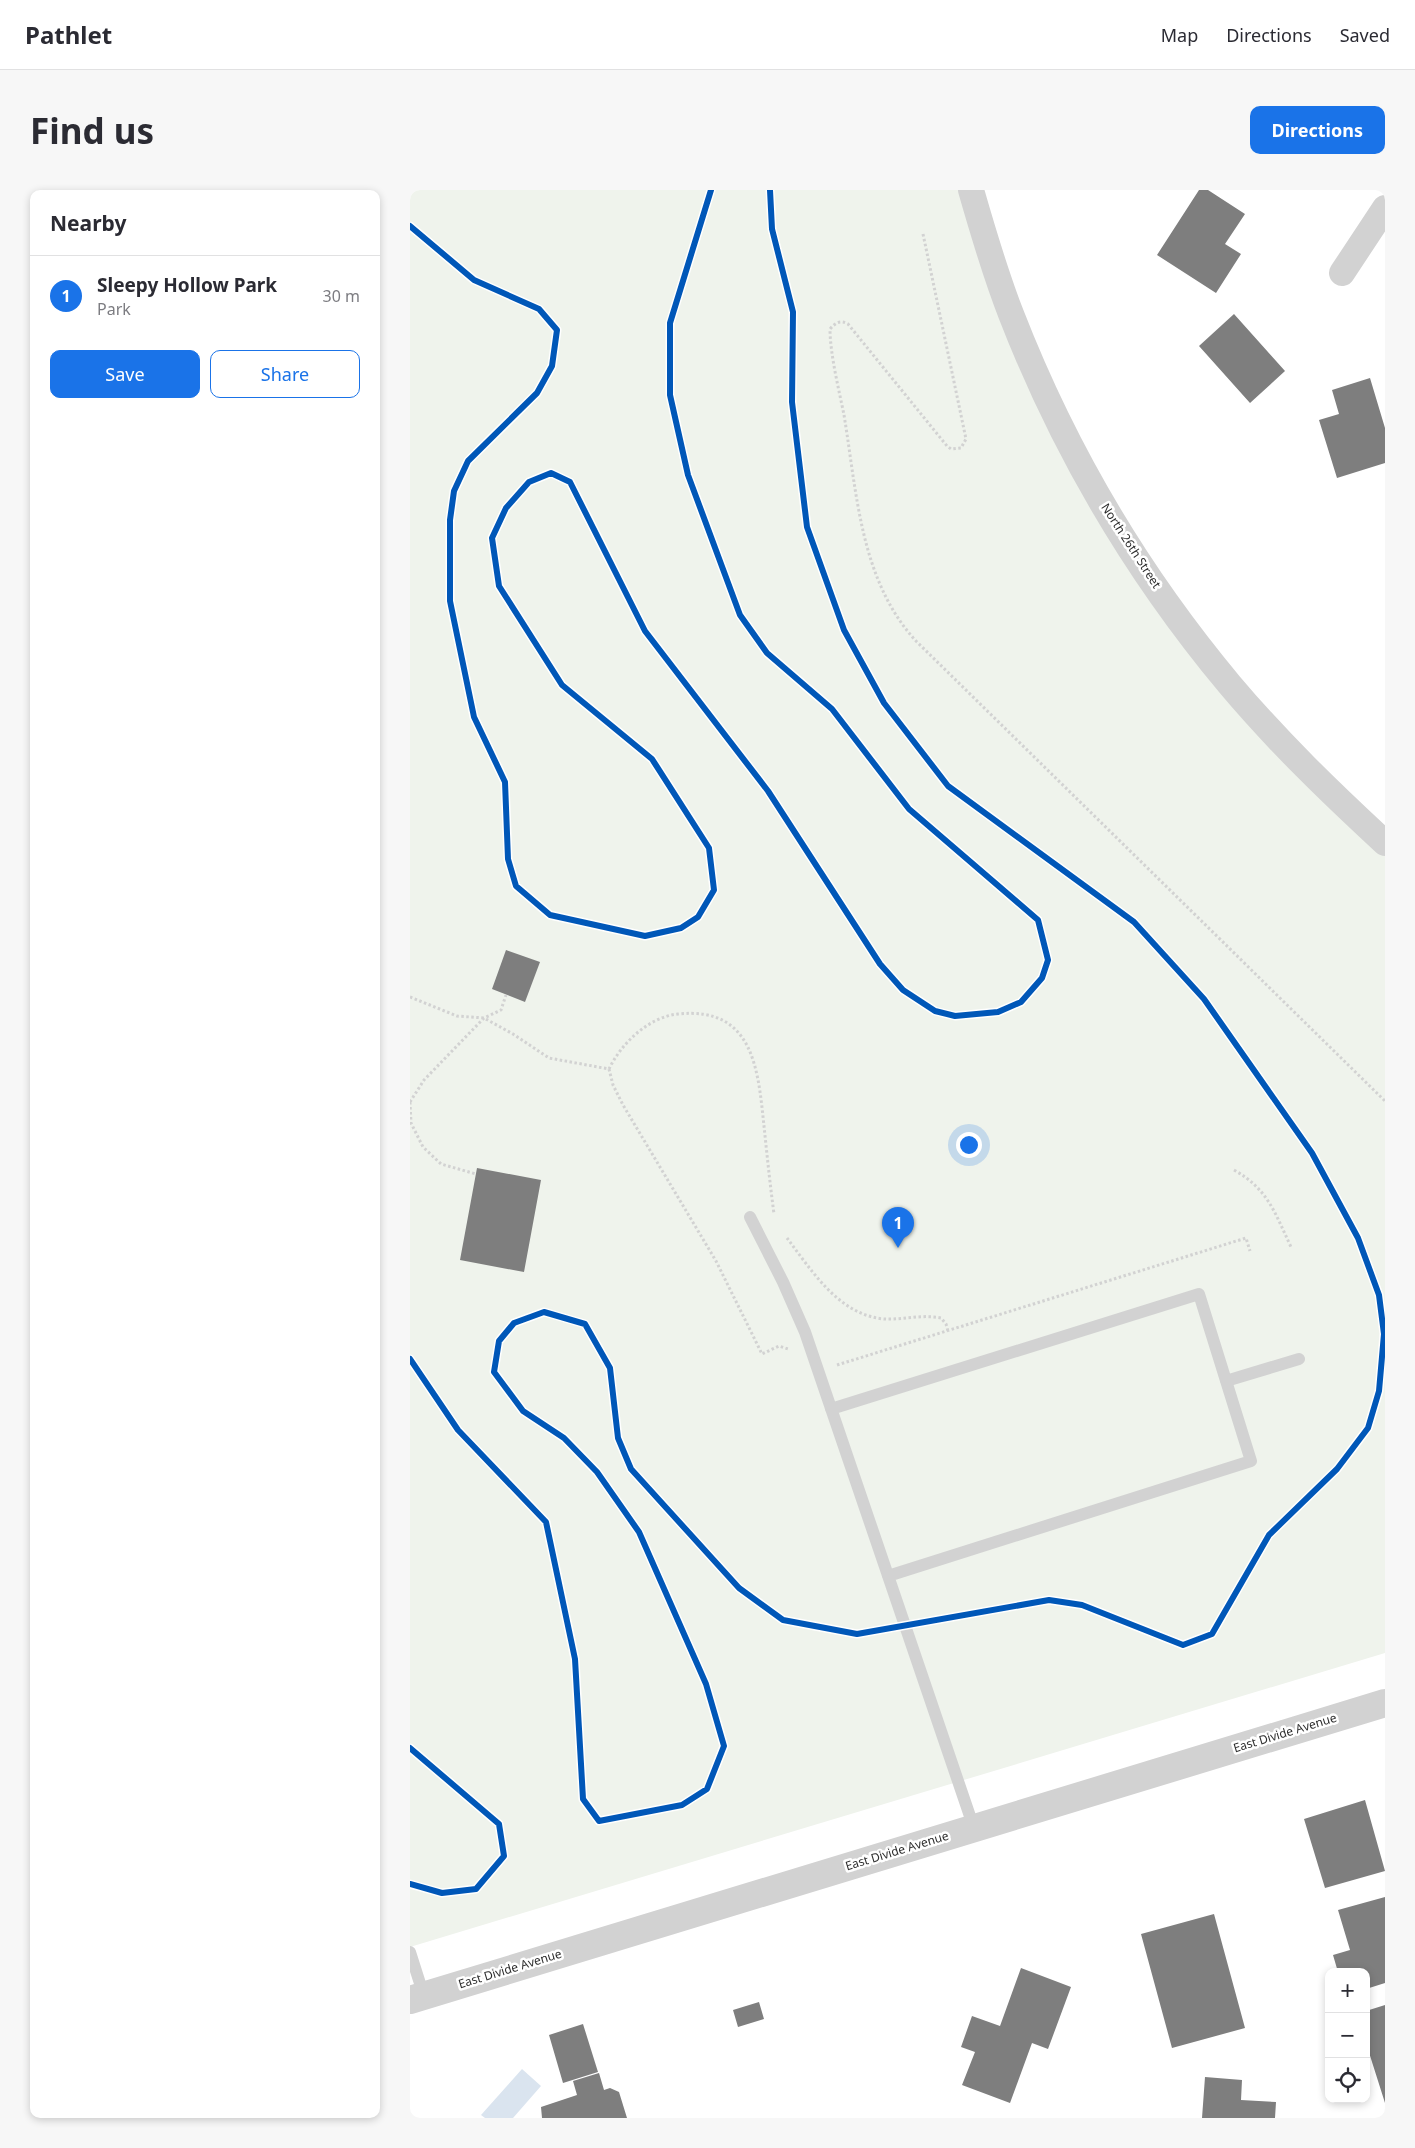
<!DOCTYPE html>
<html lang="en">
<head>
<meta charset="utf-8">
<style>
  :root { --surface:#fff; --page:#f7f7f7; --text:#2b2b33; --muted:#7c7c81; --line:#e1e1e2; --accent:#1a73e8 }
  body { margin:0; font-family:"Noto Sans",sans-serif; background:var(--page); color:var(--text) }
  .controls { position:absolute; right:15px; bottom:15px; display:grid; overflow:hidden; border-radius:10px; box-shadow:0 2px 8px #0003 }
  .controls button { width:45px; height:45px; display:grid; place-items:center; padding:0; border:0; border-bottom:1px solid var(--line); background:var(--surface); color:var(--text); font:25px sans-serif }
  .you { position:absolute; left:558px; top:954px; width:18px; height:18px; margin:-12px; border:4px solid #fff; border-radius:50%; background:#1a73e8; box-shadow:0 0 0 8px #1a73e833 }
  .badge { display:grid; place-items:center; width:32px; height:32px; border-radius:50%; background:var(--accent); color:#fff; font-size:16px; font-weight:700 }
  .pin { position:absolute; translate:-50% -41px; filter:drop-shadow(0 1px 2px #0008) }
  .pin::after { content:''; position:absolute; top:26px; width:18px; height:15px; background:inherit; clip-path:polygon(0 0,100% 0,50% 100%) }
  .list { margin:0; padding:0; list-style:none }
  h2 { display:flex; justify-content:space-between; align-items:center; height:65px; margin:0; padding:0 20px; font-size:21px }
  h2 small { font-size:16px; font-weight:400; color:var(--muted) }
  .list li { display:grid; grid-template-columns:32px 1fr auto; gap:15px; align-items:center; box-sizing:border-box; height:80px; padding:0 20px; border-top:1px solid var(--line) }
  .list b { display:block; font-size:19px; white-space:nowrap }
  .list p { margin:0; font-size:16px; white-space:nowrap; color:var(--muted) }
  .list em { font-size:16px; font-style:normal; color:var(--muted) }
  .actions { display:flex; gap:10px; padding:15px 20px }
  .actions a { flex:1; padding:11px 0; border:1px solid var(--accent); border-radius:10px; text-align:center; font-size:18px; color:var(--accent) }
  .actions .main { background:var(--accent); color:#fff }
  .icon { flex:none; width:28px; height:28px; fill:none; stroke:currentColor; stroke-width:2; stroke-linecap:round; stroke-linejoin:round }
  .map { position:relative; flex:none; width:975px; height:1928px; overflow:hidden; border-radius:10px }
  header { display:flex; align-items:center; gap:30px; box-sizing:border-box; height:70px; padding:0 25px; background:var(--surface); border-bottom:1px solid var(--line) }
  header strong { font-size:24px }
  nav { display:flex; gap:28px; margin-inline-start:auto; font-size:18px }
  .intro { display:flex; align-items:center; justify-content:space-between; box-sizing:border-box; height:120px; padding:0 30px }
  h1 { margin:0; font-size:35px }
  .button { padding:12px 22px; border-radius:10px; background:var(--accent); color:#fff; font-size:18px; font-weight:700 }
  main { display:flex; gap:30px; padding:0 30px }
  aside { flex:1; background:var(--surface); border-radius:10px; box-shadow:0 2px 8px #0003 }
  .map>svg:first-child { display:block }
  .green { fill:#eff3ec }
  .water { fill:#dae4ef }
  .building { fill:#7e7e7e }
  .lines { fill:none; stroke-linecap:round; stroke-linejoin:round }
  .path { stroke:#d2d2d2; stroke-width:3; stroke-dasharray:2.5 2.5; stroke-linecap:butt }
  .service { stroke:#d2d2d2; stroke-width:12 }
  .minor { stroke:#d2d2d2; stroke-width:26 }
  .tertiary { stroke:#d2d2d2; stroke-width:28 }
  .cycleway-casing { stroke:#fff; stroke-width:9 }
  .cycleway { stroke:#0057b8; stroke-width:6 }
  .labels { text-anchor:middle; stroke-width:5; stroke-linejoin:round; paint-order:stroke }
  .street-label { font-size:12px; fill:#2d2d2d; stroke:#fff }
</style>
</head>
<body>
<header>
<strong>Pathlet</strong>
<nav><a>Map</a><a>Directions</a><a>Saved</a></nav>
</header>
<div class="intro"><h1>Find us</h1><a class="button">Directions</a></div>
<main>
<aside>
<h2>Nearby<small></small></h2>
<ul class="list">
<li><span class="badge">1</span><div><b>Sleepy Hollow Park</b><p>Park</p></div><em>30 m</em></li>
</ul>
<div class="actions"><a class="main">Save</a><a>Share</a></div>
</aside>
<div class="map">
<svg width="975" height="1928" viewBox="0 0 975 1928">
  <rect width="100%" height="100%" fill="#fff"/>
  <path class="green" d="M0 0H561L582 71 743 393 975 653V1463L0 1757Z"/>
  <path class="water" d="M112 1879 131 1896 103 1928H75L71 1925Z"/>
  <path class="building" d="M789 0H798L835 24 815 54 831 64 806 103 747 65Z
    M824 124 875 181 840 213 789 156Z
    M960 188 975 238V273L927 288 909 230 929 224 922 200Z
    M96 760 130 772 115 812 82 799Z
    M67 978 131 990 114 1082 50 1070Z
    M955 1610 975 1681 915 1698 894 1629Z
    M975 1707V1793L956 1799V1782H947L946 1778 928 1782 923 1765 940 1760 928 1720Z
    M804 1724 835 1838 762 1858 731 1744Z
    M611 1778 661 1797 638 1859 622 1853 600 1913 552 1895 565 1862 551 1857 562 1826 590 1836Z
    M349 1812 354 1829 328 1837 323 1820Z
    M975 1815V1913L956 1853V1821Z
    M173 1834 188 1882 153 1893 139 1845Z
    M189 1883 194 1900 200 1898 209 1902 217 1928H132L131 1917 167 1905 163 1891Z
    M795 1887 832 1890 831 1910 866 1912 865 1928H792Z"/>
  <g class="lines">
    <path class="path" d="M513 44 556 249 551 258 541 259 537 256 438 134C431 130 426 132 420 139 420 164 429 200 434 225 447 303 450 390 506 451L975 911
      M0 807 47 826 74 828 103 844 139 868 199 879 203 895 213 915 306 1071 352 1164 369 1156 378 1159
      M199 879C211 854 238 827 268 824 344 816 348 880 354 936 357 965 360 994 364 1024
      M0 912 14 890 74 828 91 820 96 805
      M0 912 1 933 13 957 31 974 66 984
      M824 980C858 999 865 1023 881 1057
      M377 1048C402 1081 429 1125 474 1129 493 1130 512 1124 531 1128L536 1134 538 1141
      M427 1175 836 1048 840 1061"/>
    <path class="service" d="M340 1027 373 1092 395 1142 564 1638
      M816 1191 889 1169
      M421 1219 789 1104 841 1271 478 1386
      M0 1762 14 1806"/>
    <path class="minor" d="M561 0C573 42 585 83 601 124 653 258 728 385 820 495 868 552 921 603 975 653
      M932 83 975 18"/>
    <path class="tertiary" d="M0 1810 975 1513"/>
    <defs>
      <path id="cycleway" d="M0 36 64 90 129 119 147 140 142 176 127 203 58 271 44 301 40 330V411L64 527 95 592 98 669 106 696 140 725 235 746 271 738 288 727 304 700 299 658 242 569 152 495 89 396 82 348 96 318 119 292 141 283 160 292 235 441 358 601 470 774 493 800 525 821 545 826 588 822 611 812 632 788 638 770 628 730 499 619 422 519 357 463 330 425 278 285 260 205V133L301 0
        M0 1169 48 1240 136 1332 165 1469 173 1609 189 1631 272 1615 297 1599 314 1556 296 1494 229 1342 187 1282 154 1248 113 1221 84 1182 89 1151 104 1133 134 1122 175 1134 200 1178 208 1248 221 1279 329 1398 373 1430 447 1444 639 1410 672 1415 773 1455 802 1444 859 1345 927 1279 958 1238 969 1201 974 1144 969 1105 948 1048 902 963 794 809 724 732 538 596 474 513 434 440 397 337 382 212 383 122 362 39 360 0
        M0 1558 89 1634 94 1666 66 1699 32 1703 0 1694"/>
    </defs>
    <use href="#cycleway" class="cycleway-casing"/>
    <use href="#cycleway" class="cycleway"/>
  </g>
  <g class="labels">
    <g class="street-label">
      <text transform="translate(721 356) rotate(57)" y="4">North 26th Street</text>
      <text transform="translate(875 1543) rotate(-17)" y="4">East Divide Avenue</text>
      <text transform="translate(487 1661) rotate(-17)" y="4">East Divide Avenue</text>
      <text transform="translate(100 1779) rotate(-17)" y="4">East Divide Avenue</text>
    </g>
  </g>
</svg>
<div class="controls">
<button>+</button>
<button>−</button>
<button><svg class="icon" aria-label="locate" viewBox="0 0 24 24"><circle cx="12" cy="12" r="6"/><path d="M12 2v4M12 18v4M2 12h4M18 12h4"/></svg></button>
</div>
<div class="you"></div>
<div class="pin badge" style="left:488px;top:1058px">1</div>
</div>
</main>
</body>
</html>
